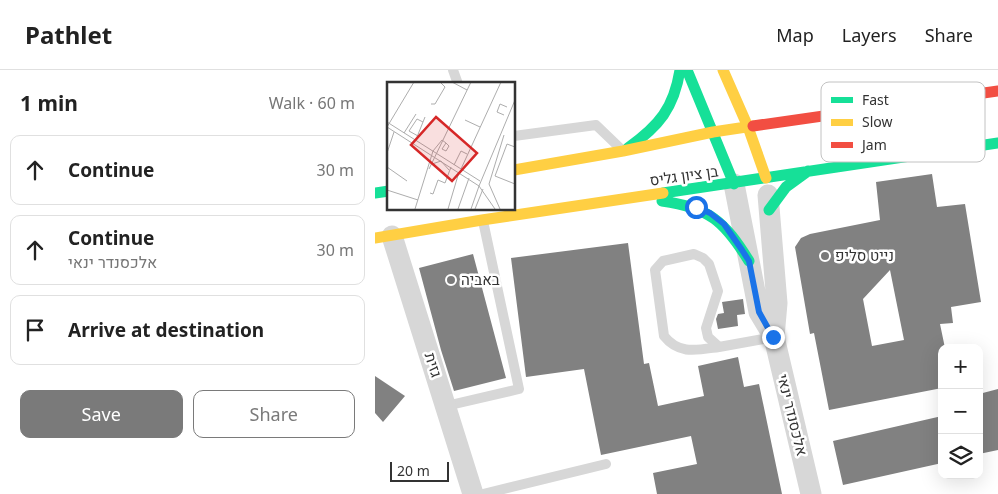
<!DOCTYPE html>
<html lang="en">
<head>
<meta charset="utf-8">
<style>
  :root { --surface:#fff; --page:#f2f2f2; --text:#222; --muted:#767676; --line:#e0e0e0; --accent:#7a7a7a }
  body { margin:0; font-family:"Noto Sans",Heebo,sans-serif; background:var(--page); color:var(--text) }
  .controls { position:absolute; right:15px; bottom:15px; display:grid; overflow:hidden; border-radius:10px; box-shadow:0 5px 20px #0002 }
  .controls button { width:45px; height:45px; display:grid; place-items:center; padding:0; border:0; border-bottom:1px solid var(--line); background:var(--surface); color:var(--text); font:25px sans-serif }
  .scale { position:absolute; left:15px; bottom:12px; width:59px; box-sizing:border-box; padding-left:5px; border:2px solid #333; border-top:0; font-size:14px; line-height:18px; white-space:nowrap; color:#333; -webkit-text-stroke:4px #fff; paint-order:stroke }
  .stop { position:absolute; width:15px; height:15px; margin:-11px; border:4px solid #1a73e8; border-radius:50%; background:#fff }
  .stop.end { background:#1a73e8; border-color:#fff; box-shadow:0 1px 5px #0008 }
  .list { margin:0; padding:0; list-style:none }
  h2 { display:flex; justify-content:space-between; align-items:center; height:65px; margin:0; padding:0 20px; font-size:21px }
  h2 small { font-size:16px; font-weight:400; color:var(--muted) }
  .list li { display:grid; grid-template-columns:32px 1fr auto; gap:15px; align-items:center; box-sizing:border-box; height:70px; margin:0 10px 10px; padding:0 10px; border:1px solid var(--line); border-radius:10px }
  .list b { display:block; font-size:19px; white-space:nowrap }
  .list p { margin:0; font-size:16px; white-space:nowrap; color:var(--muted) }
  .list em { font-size:16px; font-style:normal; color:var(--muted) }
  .actions { display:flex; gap:10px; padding:15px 20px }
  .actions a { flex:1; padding:11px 0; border:1px solid var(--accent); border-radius:10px; text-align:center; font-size:18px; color:var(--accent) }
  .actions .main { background:var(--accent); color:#fff }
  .icon { flex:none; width:28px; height:28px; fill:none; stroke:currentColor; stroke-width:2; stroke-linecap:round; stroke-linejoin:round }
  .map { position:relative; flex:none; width:623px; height:424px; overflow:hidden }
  header { display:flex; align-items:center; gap:30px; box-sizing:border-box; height:70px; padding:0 25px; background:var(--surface); border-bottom:1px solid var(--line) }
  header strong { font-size:24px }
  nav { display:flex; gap:28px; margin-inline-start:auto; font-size:18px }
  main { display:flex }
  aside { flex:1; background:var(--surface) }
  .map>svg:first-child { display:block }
  .building { fill:#818181; fill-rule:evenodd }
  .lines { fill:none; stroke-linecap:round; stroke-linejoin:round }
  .lane { stroke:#d7d7d7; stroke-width:10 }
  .street { stroke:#d7d7d7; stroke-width:21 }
  .fast { stroke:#16e098; stroke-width:11 }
  .slow { stroke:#ffcf43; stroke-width:11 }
  .jam { stroke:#f24e42; stroke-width:11 }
  .route { stroke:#1a73e8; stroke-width:6 }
  .poi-dot { fill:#7a7a7a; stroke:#fff; stroke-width:2 }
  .labels { text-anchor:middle; stroke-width:5; stroke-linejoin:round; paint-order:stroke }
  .street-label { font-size:15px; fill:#333; stroke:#fff }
  .poi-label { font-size:15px; fill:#333; stroke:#fff; text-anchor:start }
  .inset-road { fill:none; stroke:#adadad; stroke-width:1 }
  .view { fill:#d62828; fill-opacity:0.15; stroke:#d62828; stroke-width:2.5 }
  .inset-edge { fill:none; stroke:#333; stroke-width:2.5 }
  .key { fill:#fff; stroke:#c2c2c2; stroke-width:1 }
  .key-label { font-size:14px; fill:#333 }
</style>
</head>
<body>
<header>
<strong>Pathlet</strong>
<nav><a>Map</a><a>Layers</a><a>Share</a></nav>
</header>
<main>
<aside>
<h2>1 min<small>Walk · 60 m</small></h2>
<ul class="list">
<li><svg class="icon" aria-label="ahead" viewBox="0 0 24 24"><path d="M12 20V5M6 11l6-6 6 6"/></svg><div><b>Continue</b></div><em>30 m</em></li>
<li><svg class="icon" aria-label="ahead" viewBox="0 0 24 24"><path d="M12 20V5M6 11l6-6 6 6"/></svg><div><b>Continue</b><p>אלכסנדר ינאי</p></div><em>30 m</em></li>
<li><svg class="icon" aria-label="arrive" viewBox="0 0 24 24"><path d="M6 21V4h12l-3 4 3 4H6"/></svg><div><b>Arrive at destination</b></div></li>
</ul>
<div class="actions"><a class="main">Save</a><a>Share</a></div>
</aside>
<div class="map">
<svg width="623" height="424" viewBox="0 0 623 424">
  <rect width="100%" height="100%" fill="#fff"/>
  <path class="building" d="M557 104 562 137 590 134 606 232 576 237 578 253 565 254 570 278H567V318L454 340 439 263 435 264 420 177 426 168 435 164 505 150 501 112ZM515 200 529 270 497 276 488 229Z
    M253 173 269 294 274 293 283 336 329 326 323 296 363 287 369 317 384 314 407 424H282L278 403 322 394 316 366 226 385 209 299 151 307 136 188Z
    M98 184 131 308 79 321 66 280 44 198Z
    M368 229 370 244 362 245 363 256 343 259 341 249 343 244 349 243 347 232Z
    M0 306 30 326 8 352 0 343Z
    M623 319V380L604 384V324Z
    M567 346V393L468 415 458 371Z"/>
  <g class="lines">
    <path class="lane" d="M78 0 83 14
      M139 66 221 55 246 79
      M344 277 333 267 331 258 343 221 334 194 328 188 319 184 288 191 280 200 289 266C304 285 322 280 344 277L399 267
      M71 336 144 319 108 151
      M108 424 231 394"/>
    <path class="street" d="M359 114 384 242 399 267 436 424
      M393 125 402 233 399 267
      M17 166 98 424"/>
    <path class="fast" d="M312 0 359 114
      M253 78C284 56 299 38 305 0
      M0 123 14 121
      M288 123 623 73
      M287 131C335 138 349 151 374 191
      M394 140 411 117 433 101"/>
    <path class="slow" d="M348 0 373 57 391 108
      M139 100 248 81 338 62 378 56
      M0 168 107 150 288 123"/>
    <path class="jam" d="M378 56 623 21"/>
  </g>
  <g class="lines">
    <path class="route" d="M321 137 335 143 349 154 367 180 374 191 384 242 398 267"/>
  </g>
  <g class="poi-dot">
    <circle cx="450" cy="186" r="5"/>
    <circle cx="76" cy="210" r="5"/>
  </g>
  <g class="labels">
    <g class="street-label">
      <text transform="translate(309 106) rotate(-8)" y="5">בן ציון גליס</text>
      <text transform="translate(58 295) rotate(73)" y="5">גזית</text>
      <text transform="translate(417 345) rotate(76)" y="5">אלכסנדר ינאי</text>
    </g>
    <g class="poi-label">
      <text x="460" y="191">נייט סליפ</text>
      <text x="86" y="215">באביה</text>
    </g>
  </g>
  <g transform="translate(12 12)">
    <rect width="128" height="128" fill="#fff"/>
    <path class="inset-road" d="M27 0 0 45 92 104M65 0 80 8M44 22H48L58 5 53 0M117 33 110 30 113 22 120 25M78 38 93 45M0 40 93 99M17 51 29 32M31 54 22 49 30 37 36 40M30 55 38 35M128 65 120 62 108 94 128 102M0 71 7 50M45 82 54 79 62 88M67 83 74 69 80 72M0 85 20 99M42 87 84 0M74 87 114 0M0 108 31 118M43 111 46 112 51 98 58 101 64 85M28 127 46 69 55 58 59 61 62 64 59 69 55 67 59 61M61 127 72 90M71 127 82 96M84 127 92 104M88 127 96 107M108 127 92 104 128 18M113 127 102 102 117 53"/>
    <path class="view" d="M49 35 90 71 65 99 24 63Z"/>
    <rect width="128" height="128" class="inset-edge"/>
  </g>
  <rect x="446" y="12" width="164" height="80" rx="8" class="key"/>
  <rect x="456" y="27" width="22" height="6" fill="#16e098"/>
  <rect x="456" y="49" width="22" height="7" fill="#ffcf43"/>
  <rect x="456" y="72" width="22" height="6" fill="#f24e42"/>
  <g class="key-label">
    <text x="487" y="35">Fast</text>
    <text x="487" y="57">Slow</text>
    <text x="487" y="80">Jam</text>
  </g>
</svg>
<div class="controls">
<button>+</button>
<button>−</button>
<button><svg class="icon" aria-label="layers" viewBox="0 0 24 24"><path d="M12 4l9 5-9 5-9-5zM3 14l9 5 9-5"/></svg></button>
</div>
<div class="scale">20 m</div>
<div class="stop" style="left:321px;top:137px"></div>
<div class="stop end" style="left:398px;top:267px"></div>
</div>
</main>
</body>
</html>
